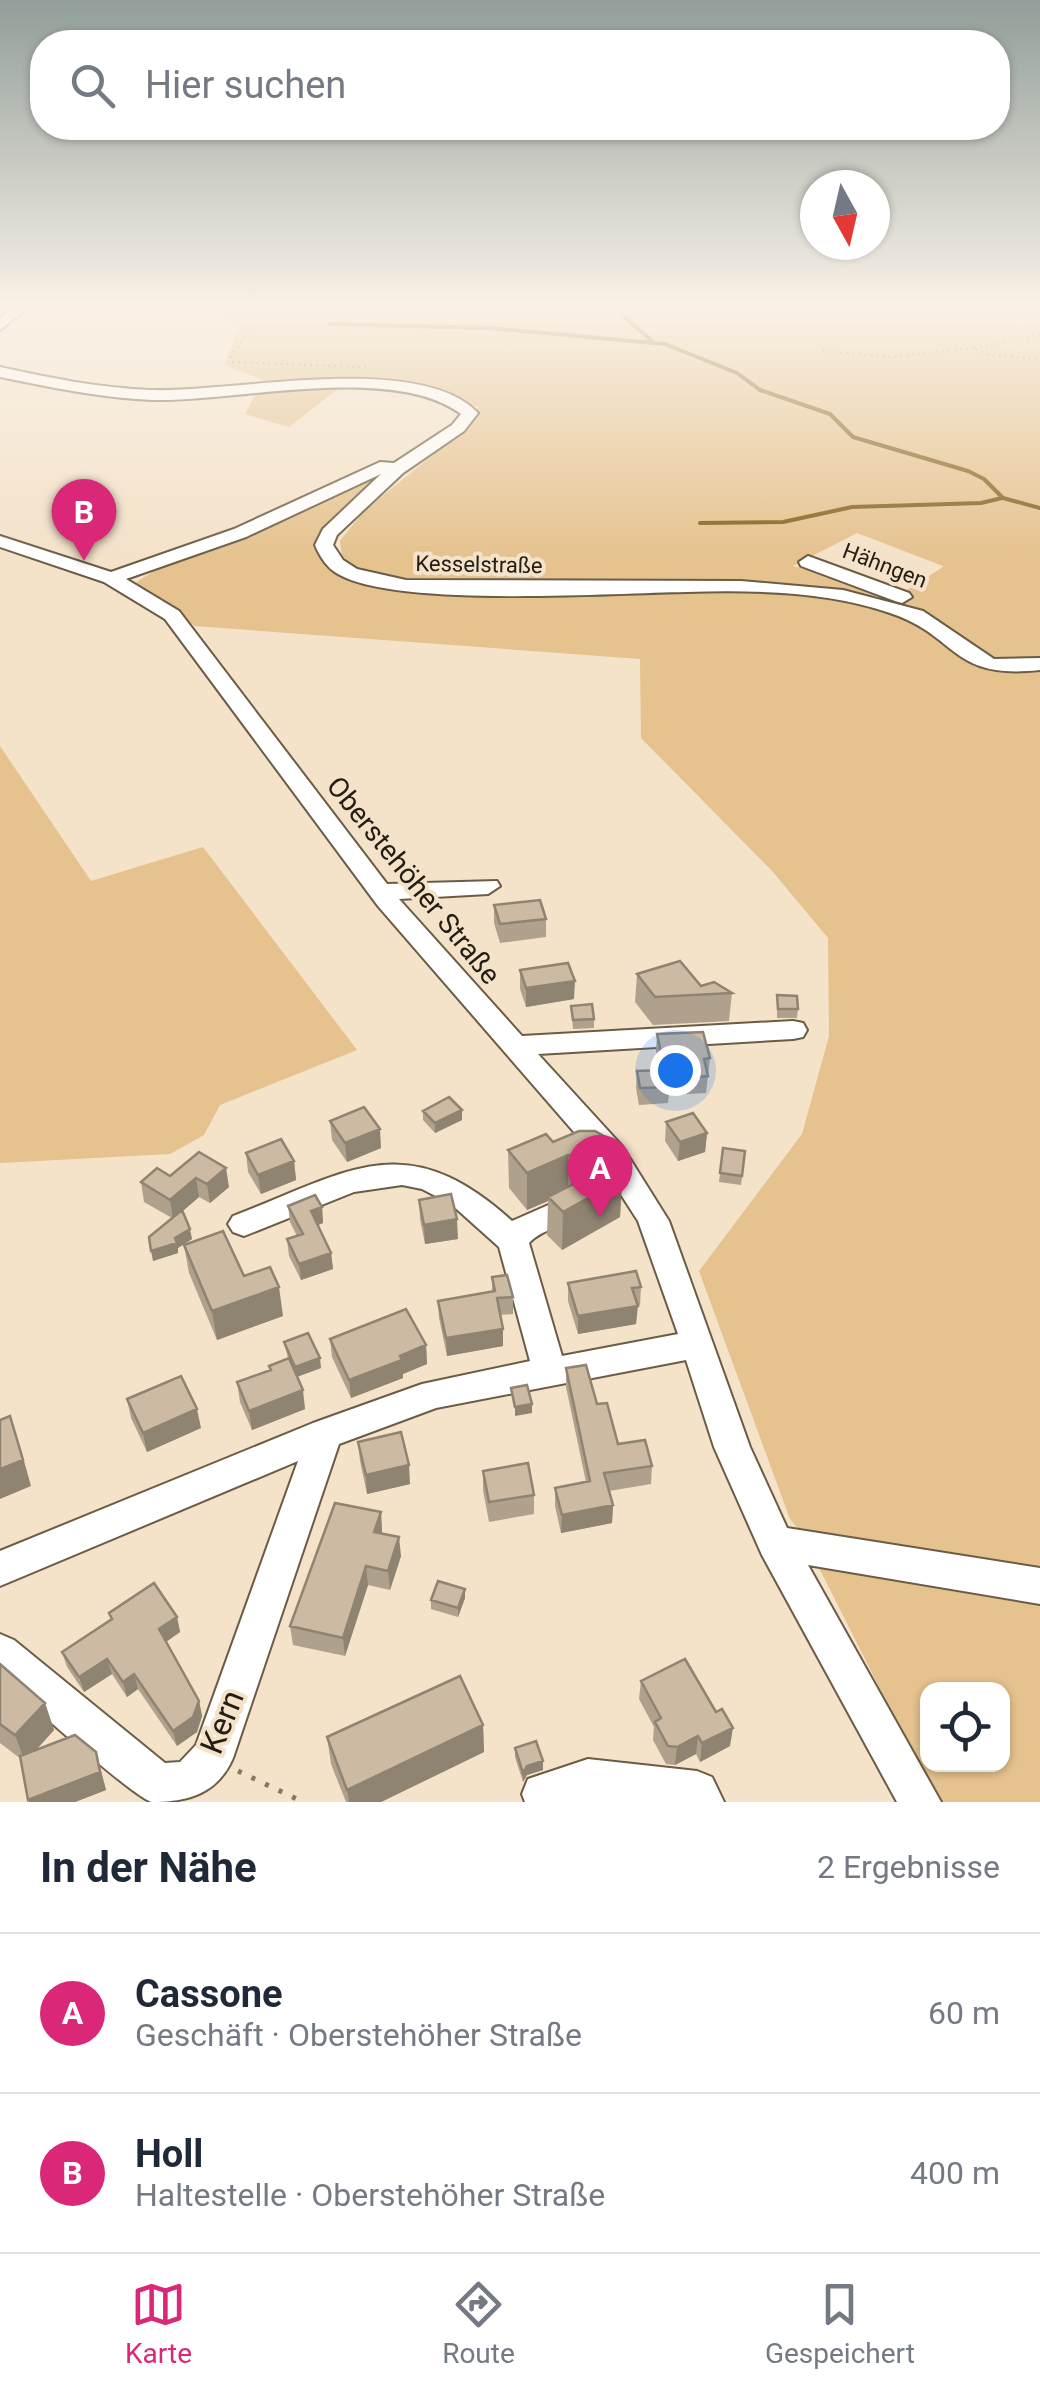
<!DOCTYPE html>
<html lang="de">
<head>
<meta charset="utf-8">
<style>
  :root { --surface:#fff; --page:#f6f6f7; --text:#1f2937; --muted:#747a83; --line:#e0e1e3; --accent:#db2777 }
  body { margin:0; font-family:Roboto,sans-serif; background:var(--page); color:var(--text) }
  .controls { position:absolute; right:30px; bottom:30px; display:grid; overflow:hidden; border-radius:20px; box-shadow:0 2px 8px #0004 }
  .controls button { width:90px; height:90px; display:grid; place-items:center; padding:0; border:0; border-bottom:2px solid var(--line); background:var(--surface); color:var(--text); font:50px sans-serif }
  .compass { position:absolute; left:800px; top:170px; width:90px; height:90px; border-radius:50%; background:var(--surface); box-shadow:0 2px 8px #0004; rotate:172deg }
  .you { position:absolute; left:675px; top:1070px; width:35px; height:35px; margin:-25px; border:8px solid #fff; border-radius:50%; background:#1a73e8; box-shadow:0 0 0 15px #1a73e833 }
  .badge { display:grid; place-items:center; width:65px; height:65px; border-radius:50%; background:var(--accent); color:#fff; font-size:32px; font-weight:700 }
  .pin { position:absolute; translate:-50% -82px; filter:drop-shadow(0 2px 5px #0008) }
  .pin::after { content:''; position:absolute; top:52px; width:35px; height:30px; background:inherit; clip-path:polygon(0 0,100% 0,50% 100%) }
  .list { margin:0; padding:0; list-style:none }
  h2 { display:flex; justify-content:space-between; align-items:center; height:130px; margin:0; padding:0 40px; font-size:42px }
  h2 small { font-size:32px; font-weight:400; color:var(--muted) }
  .list li { display:grid; grid-template-columns:65px 1fr auto; gap:30px; align-items:center; box-sizing:border-box; height:160px; padding:0 40px; border-top:2px solid var(--line) }
  .list b { display:block; font-size:38px; white-space:nowrap }
  .list p { margin:0; font-size:32px; white-space:nowrap; color:var(--muted) }
  .list em { font-size:32px; font-style:normal; color:var(--muted) }
  .icon { flex:none; width:55px; height:55px; fill:none; stroke:currentColor; stroke-width:2; stroke-linecap:round; stroke-linejoin:round }
  .map { position:relative; flex:none; width:1040px; height:1802px; overflow:hidden }
  .search { position:absolute; background:var(--surface); box-shadow:0 2px 8px #0004; left:30px; right:30px; top:30px; height:110px; display:flex; align-items:center; gap:25px; box-sizing:border-box; padding:0 35px; border-radius:40px; color:var(--muted); font-size:38px }
  .sheet { height:450px; background:var(--surface) }
  nav { display:flex; justify-content:space-around; align-items:center; box-sizing:border-box; height:140px; border-top:2px solid var(--line); background:var(--surface); font-size:28px; color:var(--muted) }
  nav a { display:grid; justify-items:center; gap:5px }
  nav .on { color:var(--accent) }
  .map>svg:first-child { display:block }
  .green { fill:#e5c28e; fill-rule:evenodd }
  .lines { fill:none; stroke-linecap:round; stroke-linejoin:round }
  .stream { stroke:#86611e; stroke-width:4 }
  .minor-casing { stroke:#6b5c46; stroke-width:4 }
  .path-far1 { stroke:#847868; stroke-width:2.5; stroke-dasharray:1 5; stroke-linecap:butt }
  .path { stroke:#847868; stroke-width:5; stroke-dasharray:4 11; stroke-linecap:butt }
  .minor { fill:#fff; fill-rule:evenodd }
  .wall { fill:#afa18b }
  .shaded-wall { fill:#8f8371 }
  .building { fill:#ccbba2; stroke:#8f8371; stroke-width:2.5 }
  .labels { text-anchor:middle; stroke-width:8; stroke-linejoin:round; paint-order:stroke }
  .far-street-label { font-size:22px; fill:#231d14; stroke:#f4e2c9 }
  .street-label { font-size:28px; fill:#231d14; stroke:#f4e2c9 }
  .near-street-label { font-size:32px; fill:#231d14; stroke:#f4e2c9 }
</style>
</head>
<body>
<div class="map">
<svg width="1040" height="1802" viewBox="0 0 1040 1802">
  <rect width="100%" height="100%" fill="#f4e2c9"/>
  <path class="green" d="M229 306H1040V1802H937L801 1532 790 1519 699 1271 802 1134 829 1036 828 938 773 872 641 738 640 659 195 626 131 586C198 539 307 502 385 475L321 540 325 567 351 579 405 580 356 570 342 559 340 541 364 511 472 423 478 407 426 387 351 379 289 427 245 414 263 380 224 365 240 325 222 319ZM857 533 943 566V567L905 591 880 590 793 566ZM928 1690H1002V1764H928Z
    M0 746 91 881 203 847 357 1050 220 1105 204 1135 170 1154 0 1163Z"/>
  <g class="lines">
    <path class="stream" d="M612 306 653 342
      M329 324 488 328 665 344 737 373 760 390 830 414 853 437 968 471 984 479 1003 498 1040 508
      M700 523 783 522 852 507 981 503 1002 498"/>
    <defs>
      <path id="minor" d="M14 306H30L0 330V319Z
        M0 367C50 378 100 388 151 390 232 393 419 351 478 413L464 431 403 473 337 535 333 545 343 560 357 569 406 580 741 581 843 590 923 611 994 659 1040 658V670C950 680 959 636 890 613 827 591 752 590 686 592 612 593 396 608 338 574 327 568 320 557 315 545L323 529 381 474 246 537 126 579 179 611 387 884 497 881 500 886 488 894 399 899 522 1036 793 1021 803 1023 807 1030 803 1037 793 1039 538 1054 622 1146 669 1221 750 1447 787 1528 1040 1568V1604L808 1565 941 1802H897L762 1555 714 1447 686 1360 436 1408 339 1444 233 1758C218 1793 189 1802 152 1802 135 1799 22 1696 0 1678V1634L14 1640 165 1763 180 1762 196 1745 298 1461 0 1586V1551L313 1423 422 1384 530 1361 499 1247 451 1204 422 1189 402 1185 354 1192 244 1236 233 1232 228 1224 233 1216C349 1172 405 1124 512 1221L569 1196 580 1200 584 1208C574 1227 544 1226 529 1243L562 1356 678 1334 638 1221 600 1162 378 906 165 619 104 582 0 547V536L111 572 234 529 380 462 394 463 452 425 461 414C393 363 236 402 152 400 101 398 50 387 0 377Z
        M808 556 909 593 912 597 902 603 895 601 801 566 799 562Z
        M588 1759 697 1771 712 1777 724 1802H525L522 1794 528 1779Z"/>
    </defs>
    <use href="#minor" class="minor-casing"/>
    <path class="path-far1" d="M245 306 254 319 253 325 231 357 233 362 368 367
      M1040 335 973 348 989 355 1040 359
      M823 351 891 357 973 348"/>
    <path class="path" d="M238 1771 303 1802"/>
    <use href="#minor" class="minor"/>
  </g>
  <path class="wall" d="M494 905 546 919V937L500 943 494 923Z
    M520 970 574 999 526 1007 520 989Z
    M637 974 732 993 729 1021 653 1025 635 1002Z
    M777 995 798 1009 797 1018H777Z
    M571 1006 594 1019V1028L573 1029Z
    M657 1034 710 1058 706 1093 669 1095 668 1103 639 1105 636 1088 637 1071 660 1070 656 1051Z
    M462 1110V1120L435 1133 423 1120V1111Z
    M330 1121 381 1148 347 1162 332 1140Z
    M666 1122 707 1133 705 1152 678 1161 665 1141Z
    M553 1142 612 1145 610 1168 622 1179 620 1217 562 1250 547 1235 548 1201 527 1210 509 1188 508 1150Z
    M723 1148 745 1151 741 1185 719 1182Z
    M199 1152 229 1187 210 1203 199 1197 183 1211 192 1239 178 1248V1253L153 1261 172 1218 144 1202 141 1182 170 1176Z
    M246 1153 294 1161 296 1180 261 1194 248 1172Z
    M419 1200 458 1239 425 1244 420 1219Z
    M288 1206 322 1207 323 1223 318 1225 331 1253 333 1269 301 1280 289 1256 287 1239 297 1236 290 1222Z
    M184 1245 244 1276 283 1316 217 1340 189 1273Z
    M492 1277 513 1297V1314L500 1315 503 1346 447 1356 439 1318 438 1301 492 1292Z
    M568 1283 641 1287 640 1305H637L636 1324 578 1334 568 1301Z
    M330 1339 426 1345 427 1364 403 1374V1378L351 1398 332 1357Z
    M284 1342 321 1368 297 1377 305 1409 252 1430 240 1402 237 1382 270 1370 269 1366 288 1358Z
    M566 1368 597 1404 618 1444 652 1466 651 1484 609 1491 613 1505 612 1523 561 1533 555 1506V1488L586 1482 566 1387Z
    M127 1399 201 1428 147 1452 131 1418Z
    M358 1442 410 1484 367 1494 360 1461Z
    M483 1471 534 1495V1514L489 1522 483 1490Z
    M381 1512 382 1534 401 1556 390 1590 368 1585 345 1656 293 1645 290 1626Z
    M465 1589V1598L458 1617 431 1609V1600Z
    M109 1613 177 1617 180 1632 166 1642 199 1701 202 1716 197 1732 177 1746 138 1689 127 1697 112 1674 84 1692 67 1667 62 1652 111 1620Z
    M0 1664 45 1703 54 1730 37 1749 96 1752 106 1790 75 1802H29L21 1759 0 1743Z
    M641 1681 730 1746 700 1762 696 1754 675 1765 666 1764 653 1740 654 1727 639 1699Z
    M483 1725 484 1752 381 1802H346L331 1764 327 1737Z
    M515 1748 543 1761V1770L527 1775 523 1782 515 1757Z"/>
  <path class="shaded-wall" d="M575 981 574 999 526 1007V988Z
    M462 1110V1120L435 1133V1123Z
    M380 1129 381 1148 347 1162 345 1143Z
    M707 1133 705 1152 678 1161 680 1142Z
    M612 1145 610 1183 595 1152Z
    M568 1155V1193L548 1197V1201L527 1210V1173Z
    M294 1161 296 1180 261 1194 258 1175Z
    M226 1168 229 1187 210 1203 207 1184Z
    M196 1178 199 1197 173 1219 170 1200Z
    M622 1179 620 1217 562 1250 563 1212Z
    M322 1207 323 1223 313 1227 311 1211Z
    M457 1219 458 1239 425 1244 424 1225Z
    M190 1229 192 1239 178 1248V1253L153 1261 151 1251Z
    M331 1253 333 1269 301 1280 299 1264Z
    M279 1287 283 1316 217 1340 212 1311Z
    M638 1306 636 1324 578 1334V1316Z
    M503 1329V1346L447 1356 446 1338Z
    M426 1345 427 1364 403 1374V1378L351 1398 349 1380Z
    M320 1358 321 1368 296 1377 295 1367Z
    M303 1390 305 1409 252 1430 249 1411Z
    M532 1404V1413L515 1416V1407Z
    M197 1409 201 1428 147 1452 143 1433Z
    M19 1443 31 1486 0 1499V1469Z
    M409 1465 410 1484 367 1494 366 1475Z
    M613 1505 612 1523 561 1533 562 1515Z
    M381 1512 382 1531 376 1551 374 1532Z
    M399 1537 401 1556 390 1590 388 1571Z
    M366 1566 368 1585 345 1656 343 1638Z
    M465 1589V1598L458 1617V1608Z
    M177 1617 180 1632 163 1644 159 1629Z
    M107 1659 112 1674 84 1692 79 1677Z
    M134 1674 138 1689 127 1697 123 1682Z
    M199 1701 202 1716 197 1732 177 1746 173 1731Z
    M45 1703 54 1730 25 1762 15 1735Z
    M483 1725 484 1752 381 1802H349L347 1790Z
    M733 1728 730 1746 700 1762 702 1743Z
    M698 1736 696 1754 675 1765 677 1747Z
    M96 1752 106 1790 75 1802H29L28 1800Z
    M543 1761V1770L527 1775 523 1782V1773L527 1766Z"/>
  <path class="building" d="M540 900 546 919 500 924 494 905Z
    M680 961 701 986 714 982 732 993 655 997 637 974Z
    M568 963 575 981 526 988 520 970Z
    M777 995 797 996 798 1009H778Z
    M592 1004 594 1019 573 1020 571 1006Z
    M703 1032 710 1058 704 1059 708 1076 668 1079 669 1087 640 1088 637 1071 665 1070 657 1034Z
    M449 1097 462 1110 435 1123 423 1111Z
    M364 1107 380 1129 345 1143 330 1121Z
    M693 1113 707 1133 680 1142 666 1122Z
    M579 1131H595L607 1138 612 1145 595 1152 622 1179 563 1212 548 1197 583 1179 588 1172 585 1160 568 1155 527 1173 508 1150 546 1134 553 1142Z
    M281 1139 294 1161 258 1175 246 1153Z
    M723 1148 745 1151 742 1176 720 1173Z
    M199 1152 226 1168 207 1184 196 1178 170 1200 141 1182 157 1168 170 1176Z
    M451 1194 457 1219 424 1225 419 1200Z
    M315 1195 322 1207 311 1211 331 1253 299 1264 287 1239 303 1234 288 1206Z
    M182 1210 190 1229 175 1238 177 1243 151 1251 149 1237Z
    M223 1231 244 1276 270 1267 279 1287 212 1311 184 1245Z
    M636 1271 641 1287 632 1288 638 1306 578 1316 568 1283Z
    M507 1275 513 1297 497 1298 503 1329 446 1338 438 1301 495 1291 492 1277Z
    M406 1309 426 1345 400 1356 402 1360 349 1380 330 1339Z
    M308 1333 320 1358 295 1367 284 1342Z
    M289 1358 303 1390 249 1411 237 1382 271 1370 269 1366Z
    M586 1365 597 1404 607 1403 618 1444 645 1440 652 1466 604 1473 613 1505 562 1515 555 1488 590 1481 566 1368Z
    M181 1376 197 1409 143 1433 127 1399Z
    M527 1385 532 1404 515 1407 511 1388Z
    M10 1416 23 1460 0 1469V1420Z
    M401 1432 409 1465 366 1475 358 1442Z
    M528 1463 534 1495 489 1502 483 1471Z
    M335 1503 381 1512 374 1532 399 1537 388 1571 366 1566 343 1638 290 1626Z
    M438 1581 465 1589 458 1608 431 1600Z
    M154 1583 177 1617 159 1629 199 1701 193 1717 173 1731 134 1674 123 1682 107 1659 79 1677 62 1652 112 1619 109 1613Z
    M685 1659 716 1712 722 1709 733 1728 702 1743 698 1736 677 1747 668 1746 655 1722 661 1718 641 1681Z
    M0 1664 45 1703 15 1735 0 1724Z
    M460 1676 483 1725 347 1790 327 1737Z
    M75 1735 96 1752 100 1772 28 1800 20 1756Z
    M536 1741 543 1761 527 1766 523 1773 515 1748Z"/>
  <linearGradient id="sky" x2="0" y2="1"><stop stop-color="#919e99"/><stop offset="0.55" stop-color="#faf2e7"/><stop offset="1" stop-color="#faf2e7" stop-opacity="0"/></linearGradient>
  <rect width="1040" height="559" fill="url(#sky)"/>
  <g class="labels">
    <g class="far-street-label">
      <text transform="translate(479 564) rotate(1)" y="8">Kesselstraße</text>
      <text transform="translate(885 565) rotate(21)" y="8">Hähngen</text>
    </g>
    <g class="street-label">
      <text transform="translate(414 880) rotate(51)" y="10">Oberstehöher Straße</text>
    </g>
    <g class="near-street-label">
      <text transform="translate(222 1722) rotate(-68)" y="11">Kern</text>
    </g>
  </g>
</svg>
<div class="controls">
<button><svg class="icon" aria-label="locate" viewBox="0 0 24 24"><circle cx="12" cy="12" r="6"/><path d="M12 2v4M12 18v4M2 12h4M18 12h4"/></svg></button>
</div>
<svg class="compass" viewBox="-18 -18 36 36"><path d="M0-13l5 13h-10z" fill="#e53935"/><path d="M0 13l5-13h-10z" fill="#747a83"/></svg>
<div class="you"></div>
<div class="pin badge" style="left:600px;top:1217px">A</div>
<div class="pin badge" style="left:84px;top:561px">B</div>
<div class="search"><svg class="icon" aria-label="search" viewBox="0 0 24 24"><circle cx="10" cy="10" r="6"/><path d="M15 15l6 6"/></svg>Hier suchen</div>
</div>
<section class="sheet">
<h2>In der Nähe<small>2 Ergebnisse</small></h2>
<ul class="list">
<li><span class="badge">A</span><div><b>Cassone</b><p>Geschäft · Oberstehöher Straße</p></div><em>60 m</em></li>
<li><span class="badge">B</span><div><b>Holl</b><p>Haltestelle · Oberstehöher Straße</p></div><em>400 m</em></li>
</ul>
</section>
<nav>
<a class="on"><svg class="icon" aria-label="map" viewBox="0 0 24 24"><path d="M3 6l6-2 6 2 6-2v14l-6 2-6-2-6 2zM9 4v14M15 6v14"/></svg>Karte</a>
<a><svg class="icon" aria-label="directions" viewBox="0 0 24 24"><path d="M12 3l9 9-9 9-9-9zM9 14v-3h6M13 9l2 2-2 2"/></svg>Route</a>
<a><svg class="icon" aria-label="saved" viewBox="0 0 24 24"><path d="M7 4h10v16l-5-4-5 4z"/></svg>Gespeichert</a>
</nav>
</body>
</html>
